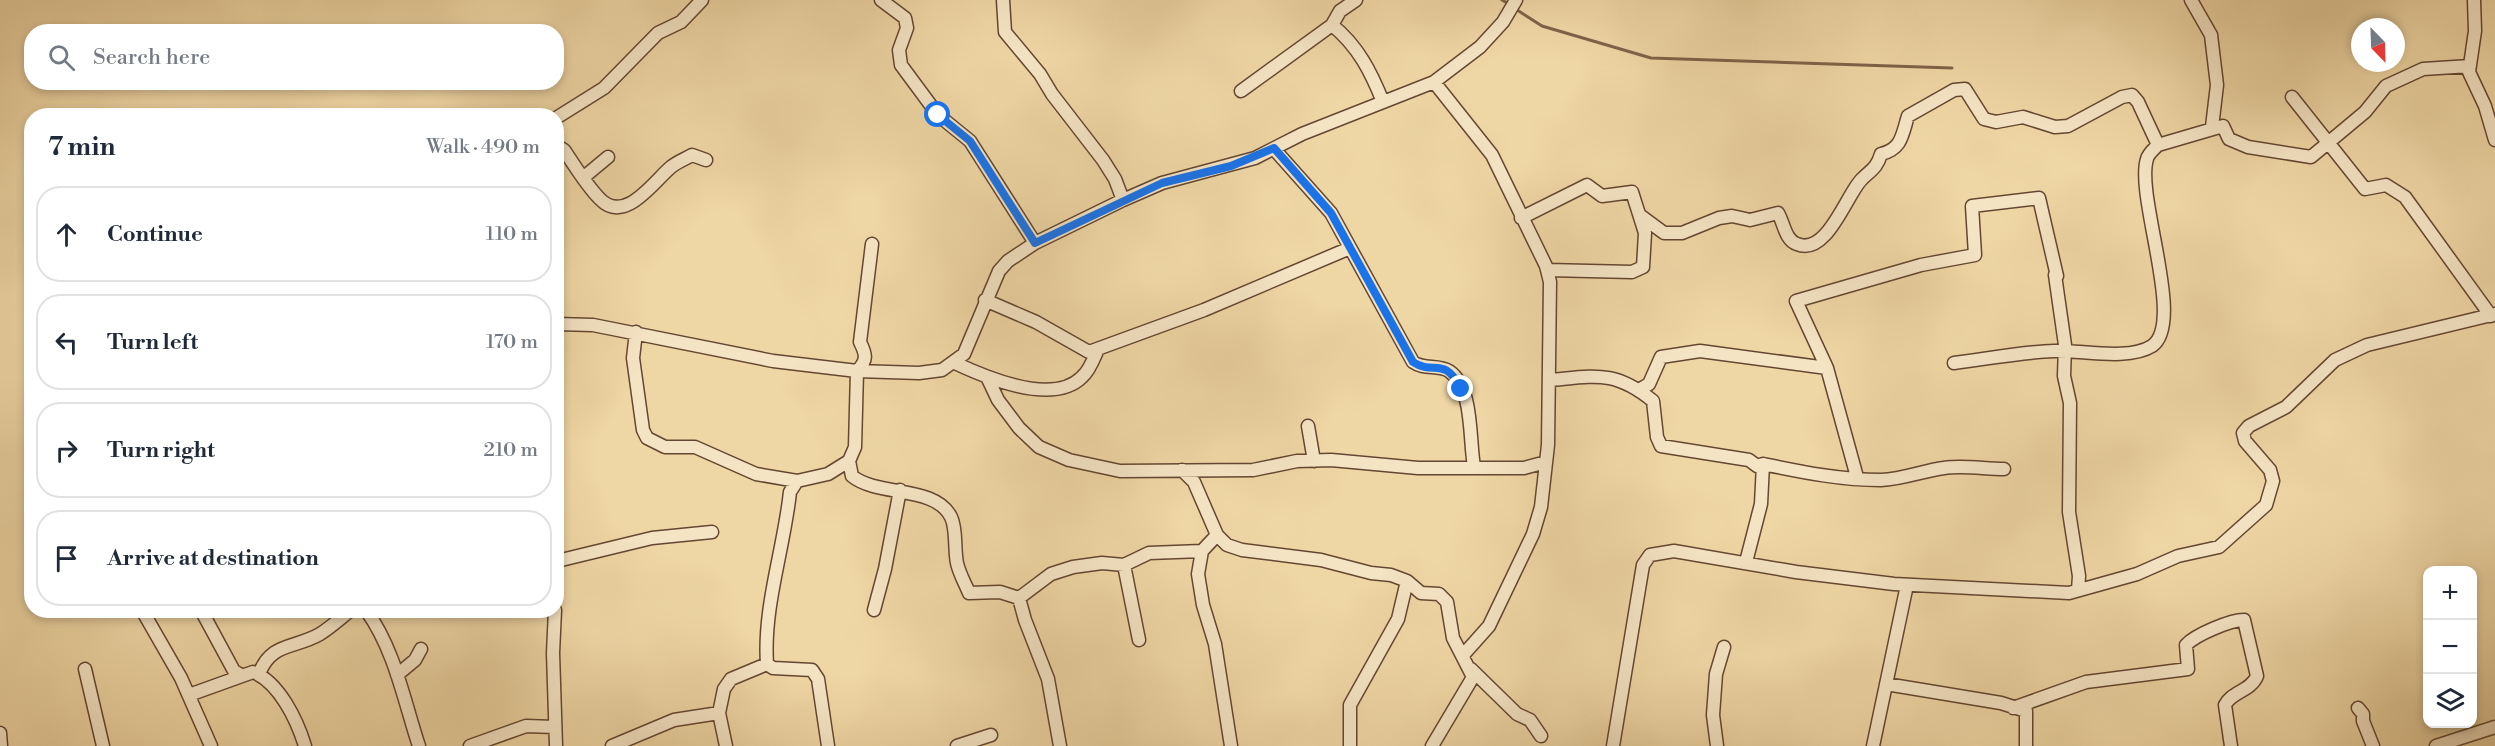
<!DOCTYPE html>
<html lang="en">
<head>
<meta charset="utf-8">
<style>
  :root { --surface:#fff; --page:#f6f6f7; --text:#1f2937; --muted:#747a83; --line:#e0e1e3 }
  body { margin:0; font-family:"Libre Bodoni",serif; background:var(--page); color:var(--text) }
  .controls { position:absolute; right:18px; bottom:18px; display:grid; overflow:hidden; border-radius:12px; box-shadow:0 3px 9px #0003 }
  .controls button { width:54px; height:54px; display:grid; place-items:center; padding:0; border:0; border-bottom:2px solid var(--line); background:var(--surface); color:var(--text); font:30px sans-serif }
  .compass { position:absolute; left:2351px; top:18px; width:54px; height:54px; border-radius:50%; background:var(--surface); box-shadow:0 3px 9px #0003; rotate:157deg }
  .stop { position:absolute; width:18px; height:18px; margin:-14px; border:4px solid #1a73e8; border-radius:50%; background:#fff }
  .stop.end { background:#1a73e8; border-color:#fff; box-shadow:0 2px 6px #0008 }
  .list { margin:0; padding:0; list-style:none }
  h2 { display:flex; justify-content:space-between; align-items:center; height:78px; margin:0; padding:0 24px; font-size:26px }
  h2 small { font-size:20px; font-weight:400; color:var(--muted) }
  .list li { display:grid; grid-template-columns:39px 1fr auto; gap:18px; align-items:center; box-sizing:border-box; height:96px; margin:0 12px 12px; padding:0 12px; border:2px solid var(--line); border-radius:24px }
  .list b { display:block; font-size:22px; white-space:nowrap }
  .list em { font-size:20px; font-style:normal; color:var(--muted) }
  .icon { flex:none; width:33px; height:33px; fill:none; stroke:currentColor; stroke-width:2; stroke-linecap:round; stroke-linejoin:round }
  .map { position:relative; flex:none; width:2495px; height:746px; overflow:hidden }
  .search { position:absolute; background:var(--surface); box-shadow:0 3px 9px #0003; left:24px; top:24px; width:540px; height:66px; display:flex; align-items:center; gap:15px; box-sizing:border-box; padding:0 21px; border-radius:24px; color:var(--muted); font-size:22px }
  .panel { position:absolute; background:var(--surface); box-shadow:0 3px 9px #0003; left:24px; top:108px; width:540px; height:510px; border-radius:24px }
  .map>svg:first-child { display:block }
  .lines { fill:none; stroke-linecap:round; stroke-linejoin:round }
  .stream { stroke:#7f6348; stroke-width:3 }
  .minor-casing { stroke:#644732; stroke-width:15 }
  .minor { stroke:#f5e4c4; stroke-width:12 }
  .route { stroke:#1a73e8; stroke-width:8 }
</style>
</head>
<body>
<div class="map">
<svg width="2495" height="746" viewBox="0 0 2495 746">
  <rect width="100%" height="100%" fill="#efd6a5"/>
  <filter id="stains"><feTurbulence type="fractalNoise" baseFrequency=".00333" numOctaves="4"/><feColorMatrix values="0 0 0 0 .2 0 0 0 0 .09 0 0 0 0 .02 0 0 0 .5 -.17"/></filter>
  <radialGradient id="worn" r=".72"><stop offset=".6" stop-color="#630" stop-opacity="0"/><stop offset="1" stop-color="#630" stop-opacity=".3"/></radialGradient>
  <g class="lines">
    <path class="stream" d="M1502 0 1509 4
      M1514 8 1542 26 1651 58 1952 68"/>
    <defs>
      <path id="minor" d="M881 0 905 18 907 28 899 50 901 65 938 115 970 141 1035 243
        M1003 0 1005 32 1040 74 1052 94 1103 160 1115 179 1123 200
        M2191 0 2211 35 2217 85 2212 127
        M2474 0 2475 31 2469 72 2485 106 2495 140
        M1332 25C1358 46 1371 72 1383 102
        M1434 82 1492 155 1546 266 1550 282 1548 445 1541 507 1533 534 1489 626 1464 654
        M1241 91 1332 25 1340 11 1356 0
        M2292 97 2365 189 2386 185 2405 197 2491 316
        M556 118 604 88 658 33 681 22 702 0
        M556 145 564 150C575 166 586 185 600 199 625 225 654 181 671 167 677 162 685 159 692 155L706 160
        M1274 149 1331 213 1413 362C1424 370 1438 364 1449 371 1474 388 1469 441 1474 466
        M584 177 608 157
        M1641 216 1664 233H1682L1719 218 1732 216 1750 220 1778 213C1784 223 1785 240 1797 244 1827 257 1847 193 1862 179 1871 170 1877 168 1881 154 1902 149 1902 135 1908 116L1954 90 1965 89 1984 119 1996 122 2023 117 2055 127 2068 126 2122 97 2132 95 2138 102 2158 145 2223 126 2229 139 2248 147 2311 157 2365 112 2386 86 2423 69 2470 66
        M1521 218 1587 185 1602 196 1632 192 1645 233 1643 267 1632 272 1547 270
        M985 300 1036 322 1089 352 1204 310 1350 248
        M556 324 593 325 773 361 857 371 919 373 942 370 964 354 999 271 1008 261 1035 243 1123 200 1162 183 1255 158 1302 134 1434 82 1480 47 1503 22 1516 0
        M636 332 633 358 643 430 647 438 665 447H695L756 474 797 481 828 474 849 461 855 447 857 371C868 360 866 354 860 342L872 244
        M955 363C987 378 1053 406 1082 377 1090 370 1094 358 1098 349
        M1954 363C1987 359 2021 352 2054 351 2082 350 2128 361 2152 346 2186 323 2135 196 2147 159 2148 154 2155 148 2158 145
        M988 379 998 400 1019 428 1039 447 1069 460 1120 471 1253 470 1297 461 1331 460 1418 468H1524L1546 462
        M1550 380C1596 376 1615 370 1653 401L1657 437 1661 446 1749 460 1757 466 1763 464
        M1639 390 1649 384 1661 357 1700 351 1827 368
        M1308 426 1314 461
        M849 461 852 476C878 497 935 485 951 517 957 529 954 549 957 563 959 573 965 583 969 593L1000 592 1019 598 1051 574 1073 567 1102 563 1124 565 1149 553 1202 551
        M1182 470 1194 482 1217 535 1227 545 1242 550 1321 560 1371 573 1391 575 1407 581 1421 593 1439 594 1447 602 1453 638 1473 677 1432 746
        M1857 477 1827 368 1796 301 1921 265 1975 255 1972 206 2039 198 2057 276 2055 275 2065 345 2064 376 2070 403 2069 512 2079 576 2078 590
        M556 533V578
        M1217 535 1202 551 1198 574 1203 605 1215 644 1231 746
        M557 561 652 538 712 532
        M1746 562 1761 504 1763 464C1802 472 1840 480 1881 480 1904 479 1922 471 1944 468 1963 465 1985 469 2004 469
        M1124 565 1139 640
        M1019 598 1025 620 1048 679 1060 746
        M142 610 181 678 211 746
        M201 610 234 671 241 675
        M366 610C395 650 404 701 419 746
        M555 610 553 653 556 746
        M874 610 885 569 900 490
        M767 664C763 607 784 549 790 492L797 481
        M85 669 103 746
        M1471 669 1517 714 1530 720 1541 736
        M259 674C271 642 294 649 320 634 331 627 341 618 351 610
        M397 675 415 660 421 649
        M1886 684 2001 703 2026 711V746
        M189 695 253 672C279 682 297 720 305 746
        M2013 708 2086 682 2188 669 2186 645C2195 635 2230 620 2244 620L2257 676C2251 691 2231 692 2225 705L2231 746
        M2358 708 2363 714V721L2373 746
        M719 713 726 746
        M0 733 1 746
        M470 746 526 726 554 727
        M612 746 674 720 719 713 724 689 731 679 767 664 773 668 812 670 818 679 828 746
        M957 746 991 735
        M1350 746V705L1398 619 1407 581
        M1613 746 1643 565 1650 555 1674 551 1796 572 1894 584 2069 593 2137 574 2178 556 2219 547 2266 505 2273 481 2270 470 2245 441 2243 433 2249 426 2286 407 2335 360 2367 345 2495 314
        M1717 746 1713 715 1716 674 1724 647
        M1873 746 1907 585
        M2436 746 2495 727"/>
    </defs>
    <use href="#minor" class="minor-casing"/>
    <use href="#minor" class="minor"/>
  </g>
  <g class="lines">
    <path class="route" d="M938 115 970 141 1035 243 1162 183 1231 166 1274 148 1331 213 1413 362C1434 376 1444 355 1461 389"/>
  </g>
  <rect width="100%" height="100%" filter="url(#stains)"/>
  <rect width="100%" height="100%" fill="url(#worn)"/>
</svg>
<div class="controls">
<button>+</button>
<button>−</button>
<button><svg class="icon" aria-label="layers" viewBox="0 0 24 24"><path d="M12 4l9 5-9 5-9-5zM3 14l9 5 9-5"/></svg></button>
</div>
<svg class="compass" viewBox="-18 -18 36 36"><path d="M0-13l5 13h-10z" fill="#e53935"/><path d="M0 13l5-13h-10z" fill="#747a83"/></svg>
<div class="stop" style="left:938px;top:115px"></div>
<div class="stop end" style="left:1461px;top:389px"></div>
<div class="search"><svg class="icon" aria-label="search" viewBox="0 0 24 24"><circle cx="10" cy="10" r="6"/><path d="M15 15l6 6"/></svg>Search here</div>
<section class="panel">
<h2>7 min<small>Walk · 490 m</small></h2>
<ul class="list">
<li><svg class="icon" aria-label="ahead" viewBox="0 0 24 24"><path d="M12 20V5M6 11l6-6 6 6"/></svg><div><b>Continue</b></div><em>110 m</em></li>
<li><svg class="icon" aria-label="left" viewBox="0 0 24 24"><path d="M17 20v-9H6M10 6l-5 5 5 5"/></svg><div><b>Turn left</b></div><em>170 m</em></li>
<li><svg class="icon" aria-label="right" viewBox="0 0 24 24"><path d="M7 20v-9h11M14 6l5 5-5 5"/></svg><div><b>Turn right</b></div><em>210 m</em></li>
<li><svg class="icon" aria-label="arrive" viewBox="0 0 24 24"><path d="M6 21V4h12l-3 4 3 4H6"/></svg><div><b>Arrive at destination</b></div></li>
</ul>
</section>
</div>
</body>
</html>
